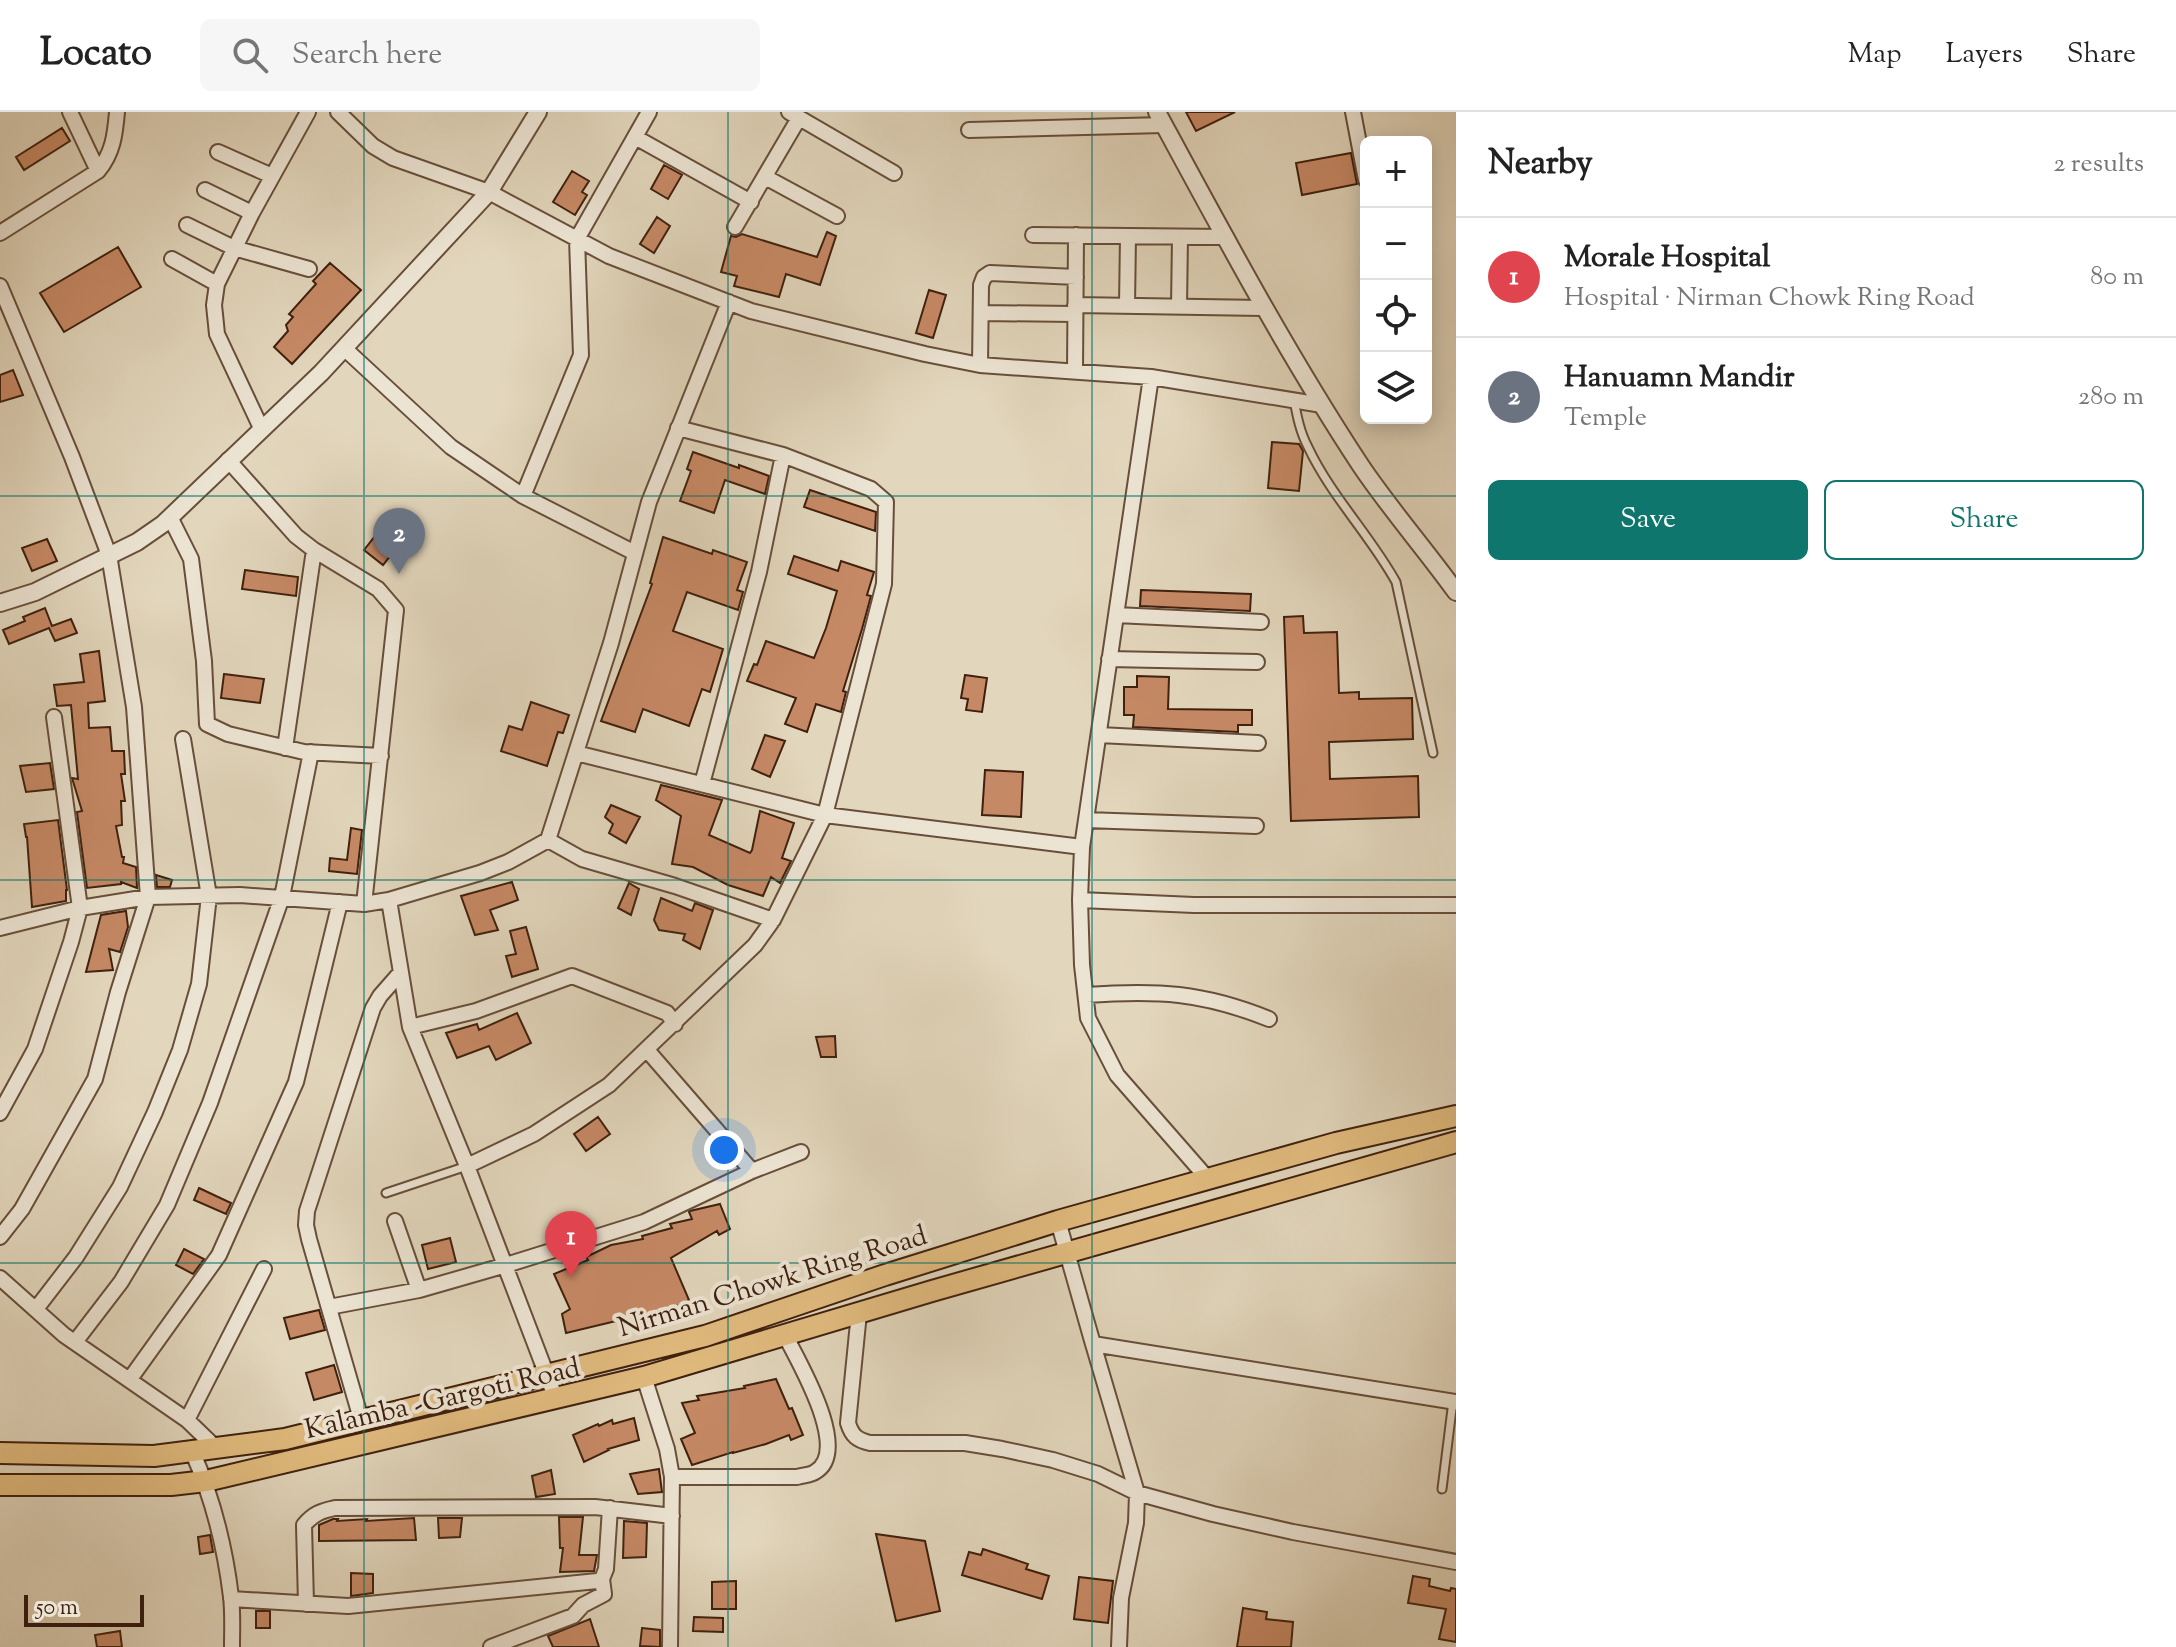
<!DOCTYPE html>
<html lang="en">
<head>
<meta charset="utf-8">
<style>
  :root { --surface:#fff; --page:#f6f6f6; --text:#222; --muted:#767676; --line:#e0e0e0; --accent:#0f766e }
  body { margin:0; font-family:"Sorts Mill Goudy",serif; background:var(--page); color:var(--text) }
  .controls { position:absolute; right:24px; top:24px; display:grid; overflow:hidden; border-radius:12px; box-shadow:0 4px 20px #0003 }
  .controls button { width:72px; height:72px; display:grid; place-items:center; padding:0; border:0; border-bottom:2px solid var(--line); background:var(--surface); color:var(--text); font:40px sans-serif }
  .scale { position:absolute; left:24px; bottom:20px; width:120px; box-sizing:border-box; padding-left:8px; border:4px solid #3f200e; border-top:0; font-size:22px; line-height:28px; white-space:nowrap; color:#3f200e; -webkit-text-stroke:6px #ece4d3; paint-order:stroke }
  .you { position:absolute; left:724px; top:1038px; width:28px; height:28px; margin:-20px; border:6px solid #fff; border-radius:50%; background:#1a73e8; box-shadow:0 0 0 12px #1a73e833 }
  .badge { display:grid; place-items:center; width:52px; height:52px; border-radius:50%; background:var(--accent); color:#fff; font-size:26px; font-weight:700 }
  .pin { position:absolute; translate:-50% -66px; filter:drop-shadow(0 2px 4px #0008) }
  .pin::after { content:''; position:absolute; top:42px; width:28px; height:24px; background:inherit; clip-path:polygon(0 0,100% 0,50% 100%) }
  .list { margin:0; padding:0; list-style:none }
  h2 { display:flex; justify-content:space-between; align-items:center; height:104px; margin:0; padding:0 32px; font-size:34px }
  h2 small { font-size:26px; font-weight:400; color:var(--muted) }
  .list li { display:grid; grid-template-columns:52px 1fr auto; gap:24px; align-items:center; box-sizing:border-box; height:120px; padding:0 32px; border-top:2px solid var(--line) }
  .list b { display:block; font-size:30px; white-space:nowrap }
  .list p { margin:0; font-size:26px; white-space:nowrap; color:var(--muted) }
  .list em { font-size:26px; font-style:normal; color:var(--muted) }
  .actions { display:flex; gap:16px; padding:24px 32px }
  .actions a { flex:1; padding:18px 0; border:2px solid var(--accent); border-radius:12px; text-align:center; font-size:28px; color:var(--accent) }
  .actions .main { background:var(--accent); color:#fff }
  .icon { flex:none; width:44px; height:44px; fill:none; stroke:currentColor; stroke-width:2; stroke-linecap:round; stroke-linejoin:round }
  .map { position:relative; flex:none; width:1456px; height:1535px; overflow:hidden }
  header { display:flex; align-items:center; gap:48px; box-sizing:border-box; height:112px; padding:0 40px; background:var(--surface); border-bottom:2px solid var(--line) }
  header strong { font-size:38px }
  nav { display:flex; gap:44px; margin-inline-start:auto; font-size:28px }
  .search { width:560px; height:72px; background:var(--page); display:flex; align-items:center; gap:20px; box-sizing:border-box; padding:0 28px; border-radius:12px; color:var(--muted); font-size:30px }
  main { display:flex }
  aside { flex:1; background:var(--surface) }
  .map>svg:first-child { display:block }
  .building { fill:#c68965; stroke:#3f200e; stroke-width:2 }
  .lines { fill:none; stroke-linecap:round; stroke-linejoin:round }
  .service-casing { stroke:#684e3a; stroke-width:11 }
  .minor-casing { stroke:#684e3a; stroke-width:18 }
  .tertiary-casing { stroke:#684e3a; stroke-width:20 }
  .primary-casing { stroke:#3f200e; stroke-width:24 }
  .service { stroke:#ece4d3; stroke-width:7 }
  .minor { stroke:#ece4d3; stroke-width:14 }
  .tertiary { stroke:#ece4d3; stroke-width:16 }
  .primary { stroke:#e1bb7e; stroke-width:20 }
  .grid { fill:none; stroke:#0f766e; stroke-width:2; stroke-opacity:0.55 }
  .labels { text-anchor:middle; stroke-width:8; stroke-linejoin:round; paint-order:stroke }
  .street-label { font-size:28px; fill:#3f200e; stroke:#ece4d3 }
</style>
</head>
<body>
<header>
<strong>Locato</strong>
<div class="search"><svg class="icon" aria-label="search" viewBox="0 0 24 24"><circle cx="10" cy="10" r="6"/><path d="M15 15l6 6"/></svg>Search here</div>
<nav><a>Map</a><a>Layers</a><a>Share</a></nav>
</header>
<main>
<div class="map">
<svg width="1456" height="1535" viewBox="0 0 1456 1535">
  <rect width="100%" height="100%" fill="#e2d6bc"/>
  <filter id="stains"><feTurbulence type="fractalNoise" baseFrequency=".0025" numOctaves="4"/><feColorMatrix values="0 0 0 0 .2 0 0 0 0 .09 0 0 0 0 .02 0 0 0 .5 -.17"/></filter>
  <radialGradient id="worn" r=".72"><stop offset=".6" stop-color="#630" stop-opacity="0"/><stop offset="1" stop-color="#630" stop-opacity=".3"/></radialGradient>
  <path class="building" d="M1186 0H1235L1196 19Z
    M62 16 70 29 24 58 16 45Z
    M1351 41 1357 72 1302 83 1296 51Z
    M664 53 682 63 668 87 651 77Z
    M572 59 589 69 582 80 587 83 575 103 553 90Z
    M657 105 670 114 654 141 640 132Z
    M827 120 836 124 820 173 786 162 779 185 734 174 737 164 721 160 731 124 736 125 742 122 817 145Z
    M118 135 141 175 64 220 40 181Z
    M330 151 361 178 292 252 274 235 288 219 286 213 293 205 289 202 316 172 313 169Z
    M929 178 946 183 933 226 916 221Z
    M13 258 23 283 0 290V263Z
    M1272 330 1299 332 1303 339 1299 379 1268 376Z
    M693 340 739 356V353L769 364 765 382 725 368 714 401 680 389 691 359 687 357Z
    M810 378 876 400 875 419 804 395Z
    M383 414 402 429 383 453 364 438Z
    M663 425 712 442 713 438 747 450 737 478 743 480 738 498 687 480 673 519 723 537 710 580 702 577 689 614 643 597 635 620 601 609 652 472 650 471Z
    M47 427 57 449 32 459 22 436Z
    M794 444 838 459 841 449 874 460 867 483 871 484 862 517 843 579 846 580 841 600 816 592 807 620 785 612 796 586 747 569 754 552 757 553 766 529 814 546 826 516 837 479 788 462Z
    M245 458 298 465 296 484 242 477Z
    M1141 478 1251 482 1250 499 1140 494Z
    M45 496 52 514 71 507 77 521 55 529 49 516 9 532 3 518 25 509 23 505Z
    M1303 504 1304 521 1337 520 1339 581 1359 580V587L1412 586 1413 627 1329 630 1330 667 1418 664 1419 705 1291 709 1284 505Z
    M99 539 105 589 88 591 89 616 110 615 112 639H124L125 662H121L125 689H121L122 713 116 714 122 745H124L123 751 136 755 137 776 121 770V772L87 776 77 700 82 699 72 666 78 667 71 593 57 594 54 573 84 570 80 542Z
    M224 562 264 567 260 591 221 586Z
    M965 563 987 566 982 600 966 598 968 587 961 586Z
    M1137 564 1169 565 1168 597 1252 598V613H1238V620L1133 615 1134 603H1124V575H1137Z
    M531 590 569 603 563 621 558 620 547 654 501 639 509 614 522 618Z
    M765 623 785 629 770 665 752 657Z
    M50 651 54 677 26 680 20 654Z
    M985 658 1023 660 1021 705 982 703Z
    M661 673 722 688 709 723 750 741 752 738 760 699 794 711 782 746 791 749 780 771 771 765 763 784 728 773 693 755 672 752 681 704 656 688Z
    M611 693 640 705 626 731 609 721 613 712 605 705Z
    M58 708 67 778H66V789L32 795 27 725H26L24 712Z
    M351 716 362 718 357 762 329 759 330 746 347 748Z
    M156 763 172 768 170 775H157Z
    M512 770 518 788 490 798 498 818 475 823 461 784Z
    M629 771 639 777 631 803 618 796Z
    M661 786 692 799 695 791 713 798 700 837 683 828 685 822 659 818 654 808Z
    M126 799 128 815 120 840 109 837 113 858 86 860 101 803Z
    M526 815 538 857 512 865 506 844 516 842 510 819Z
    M517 901 531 931 496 948 489 934 457 946 446 921 477 912 479 918Z
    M835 924 836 945H821L816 925Z
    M598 1005 610 1022 586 1039 574 1022Z
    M199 1076 231 1091 226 1102 194 1088Z
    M720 1092 730 1117 719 1123 717 1119 671 1146 689 1188 672 1197 662 1198 566 1221 562 1202 570 1197 554 1162 588 1148 586 1145 611 1133 643 1127 642 1124 672 1116 670 1112 692 1107 689 1100 690 1099Z
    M450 1126 456 1150 428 1157 422 1133Z
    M184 1137 204 1147 193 1162 176 1153Z
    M319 1198 325 1218 290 1227 284 1206Z
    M334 1253 342 1280 314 1288 306 1261Z
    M776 1267 789 1297 792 1296 803 1323 791 1328 789 1323 766 1332 733 1341V1340L692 1353 681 1327 695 1321 682 1291 699 1288 697 1284 745 1276 744 1274Z
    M634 1306 639 1328 608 1337 609 1338 584 1350 573 1323 598 1312 599 1314 612 1308 613 1312Z
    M659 1357 662 1380 638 1382 630 1362Z
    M551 1358 555 1382 536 1385 532 1364Z
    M559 1405H583L579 1443H597L594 1459 560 1460 563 1436H560Z
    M414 1406 416 1428 319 1429V1413L333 1407H338L337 1409 367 1407 366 1409Z
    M438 1406H462L460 1425 439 1426Z
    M624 1409 647 1411 646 1445 623 1446Z
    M876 1422 925 1429 940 1499 896 1509Z
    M210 1423 213 1440 200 1442 198 1425Z
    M983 1437 1028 1452 1026 1457 1049 1464 1042 1487 962 1463 969 1440 981 1443Z
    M351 1461 373 1462V1481L351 1484Z
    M1413 1464 1430 1467 1429 1474 1450 1479 1451 1476 1456 1477V1530L1439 1527 1446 1497 1408 1491Z
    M1079 1465 1113 1469 1108 1511 1074 1507Z
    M736 1469V1497H712V1470Z
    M1243 1496 1267 1500 1266 1507 1293 1510 1291 1535H1237Z
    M256 1499H270V1516H256Z
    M694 1505 723 1506V1520L693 1519Z
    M590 1507 599 1535H553L548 1524Z
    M642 1516 660 1518V1535L640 1534Z
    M120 1519 122 1535H97L95 1523Z"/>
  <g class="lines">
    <defs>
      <path id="service" d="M1294 288C1297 304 1300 320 1308 335 1331 384 1370 423 1396 470L1433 641
        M386 1081 467 1054
        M1442 1377 1453 1289"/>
      <path id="minor" d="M70 0 98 59
        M338 0 373 34 393 46 489 80 609 144 751 199 925 242 980 253 1151 265 1322 293
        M789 0 894 61
        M1353 0 1366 68
        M969 18 1164 13
        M635 25 751 90
        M218 40 272 64
        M765 65 837 104
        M205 78 252 101
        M187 113 234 136 309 157
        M735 115 799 6
        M0 121 98 59C113 41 115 23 117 0
        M1033 123 1226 125
        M172 147 217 172
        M0 174 72 345 109 443 134 595 148 785 118 880 95 967 22 1097 0 1125
        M1075 193 1263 196
        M1127 194 1128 124
        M1179 195 1180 125
        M981 201 1075 202
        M344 236 451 335 523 384 635 441
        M980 253 981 173 984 165 990 161 1076 165
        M1075 259 1076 123
        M1151 265 1082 735 1080 788 1082 853 1088 906 1117 963 1208 1067
        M262 318 217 222 214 193 217 172 252 101 308 0
        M228 348 296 424 314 438 378 477 396 498 364 792
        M523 384 581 243 577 127 649 0
        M170 405 191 447 204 549 207 612 228 622 304 640 381 644
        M1116 503 1261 510
        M1109 547 1257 550
        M1099 623 1258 631
        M285 636 314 438
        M576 641 825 703 1082 735
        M702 672 759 460 783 343
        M1086 708 1256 714
        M548 728 582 747 675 774 773 808
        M389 788 410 915 467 1054 556 1287
        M1080 788 1194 793H1456
        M0 816 80 796 148 785 240 783 364 792 389 788 480 761 508 750 548 728 611 531 649 390 729 190
        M1086 883C1157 878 1202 880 1269 907
        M410 915 476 899 572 864 667 901 675 912
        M647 938 752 1059
        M0 1001 35 937 71 830 80 796 54 605
        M467 1054 534 1022 609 973 755 833 773 808 825 703 884 472 886 390 871 377 783 343 678 316
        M395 1109 419 1178
        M1058 1109 1093 1232 1456 1290
        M0 1166 64 1223 187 1308 216 1336
        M329 1195 419 1178 506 1153 644 1110 752 1059 801 1040
        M36 1197 76 1145 120 1075 155 1000 180 938 199 872 209 784 183 627
        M859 1201 848 1311C852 1324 857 1328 870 1331H965L1002 1337 1053 1348 1098 1362 1137 1381 1213 1402 1293 1420 1456 1450
        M75 1230 121 1170 167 1093 210 991 282 785 311 640
        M1093 1232 1137 1381 1136 1411 1121 1486 1119 1535
        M644 1265 667 1337 672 1365 670 1535
        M130 1267 219 1143 296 970 340 790
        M361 1307 309 1127 306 1113 307 1099 373 896 380 884 401 860
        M187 1308 264 1157
        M192 1339C212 1384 225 1435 231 1485 233 1501 232 1518 232 1535
        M672 1365H797C803 1363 811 1363 815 1360 852 1339 798 1249 785 1223
        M231 1487 348 1494 597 1469 602 1467 606 1457 610 1396
        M306 1492 304 1413C313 1402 321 1399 335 1396L595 1395 672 1404
        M491 1535 573 1504 583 1493 604 1482 602 1467"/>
      <path id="tertiary" d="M1157 0C1222 120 1286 240 1361 354 1390 397 1425 437 1456 480
        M0 491 35 480 137 430 163 412 321 261 489 80 538 0"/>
      <path id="primary" d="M0 1341 154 1344 285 1327 705 1224 885 1163 1058 1109 1336 1031 1456 1004
        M0 1373H171L206 1369 644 1265 932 1179 1456 1030"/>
    </defs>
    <use href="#service" class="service-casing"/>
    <use href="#minor" class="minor-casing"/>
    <use href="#tertiary" class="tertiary-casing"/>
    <use href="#primary" class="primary-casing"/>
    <use href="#service" class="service"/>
    <use href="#minor" class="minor"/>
    <use href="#tertiary" class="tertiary"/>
    <use href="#primary" class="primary"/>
  </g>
  <path class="grid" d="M364 0V1535M728 0V1535M1092 0V1535M0 384H1456M0 768H1456M0 1151H1456"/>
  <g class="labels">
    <g class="street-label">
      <text transform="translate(772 1168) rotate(-17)" y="10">Nirman Chowk Ring Road</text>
      <text transform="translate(442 1285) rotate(-13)" y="10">Kalamba -Gargoti Road</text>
    </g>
  </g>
  <rect width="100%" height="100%" filter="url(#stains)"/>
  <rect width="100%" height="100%" fill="url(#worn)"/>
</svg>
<div class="controls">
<button>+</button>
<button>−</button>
<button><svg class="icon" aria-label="locate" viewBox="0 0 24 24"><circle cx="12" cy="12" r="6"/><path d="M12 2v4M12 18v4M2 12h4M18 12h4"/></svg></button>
<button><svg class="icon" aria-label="layers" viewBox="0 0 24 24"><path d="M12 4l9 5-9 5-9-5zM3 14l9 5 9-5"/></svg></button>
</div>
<div class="scale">50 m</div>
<div class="you"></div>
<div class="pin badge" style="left:571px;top:1165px;background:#e0444e">1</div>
<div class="pin badge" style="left:399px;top:462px;background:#6b7280">2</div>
</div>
<aside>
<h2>Nearby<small>2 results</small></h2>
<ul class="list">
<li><span class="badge" style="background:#e0444e">1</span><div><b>Morale Hospital</b><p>Hospital · Nirman Chowk Ring Road</p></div><em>80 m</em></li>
<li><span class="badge" style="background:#6b7280">2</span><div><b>Hanuamn Mandir</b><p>Temple</p></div><em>280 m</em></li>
</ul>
<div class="actions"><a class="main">Save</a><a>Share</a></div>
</aside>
</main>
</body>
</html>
